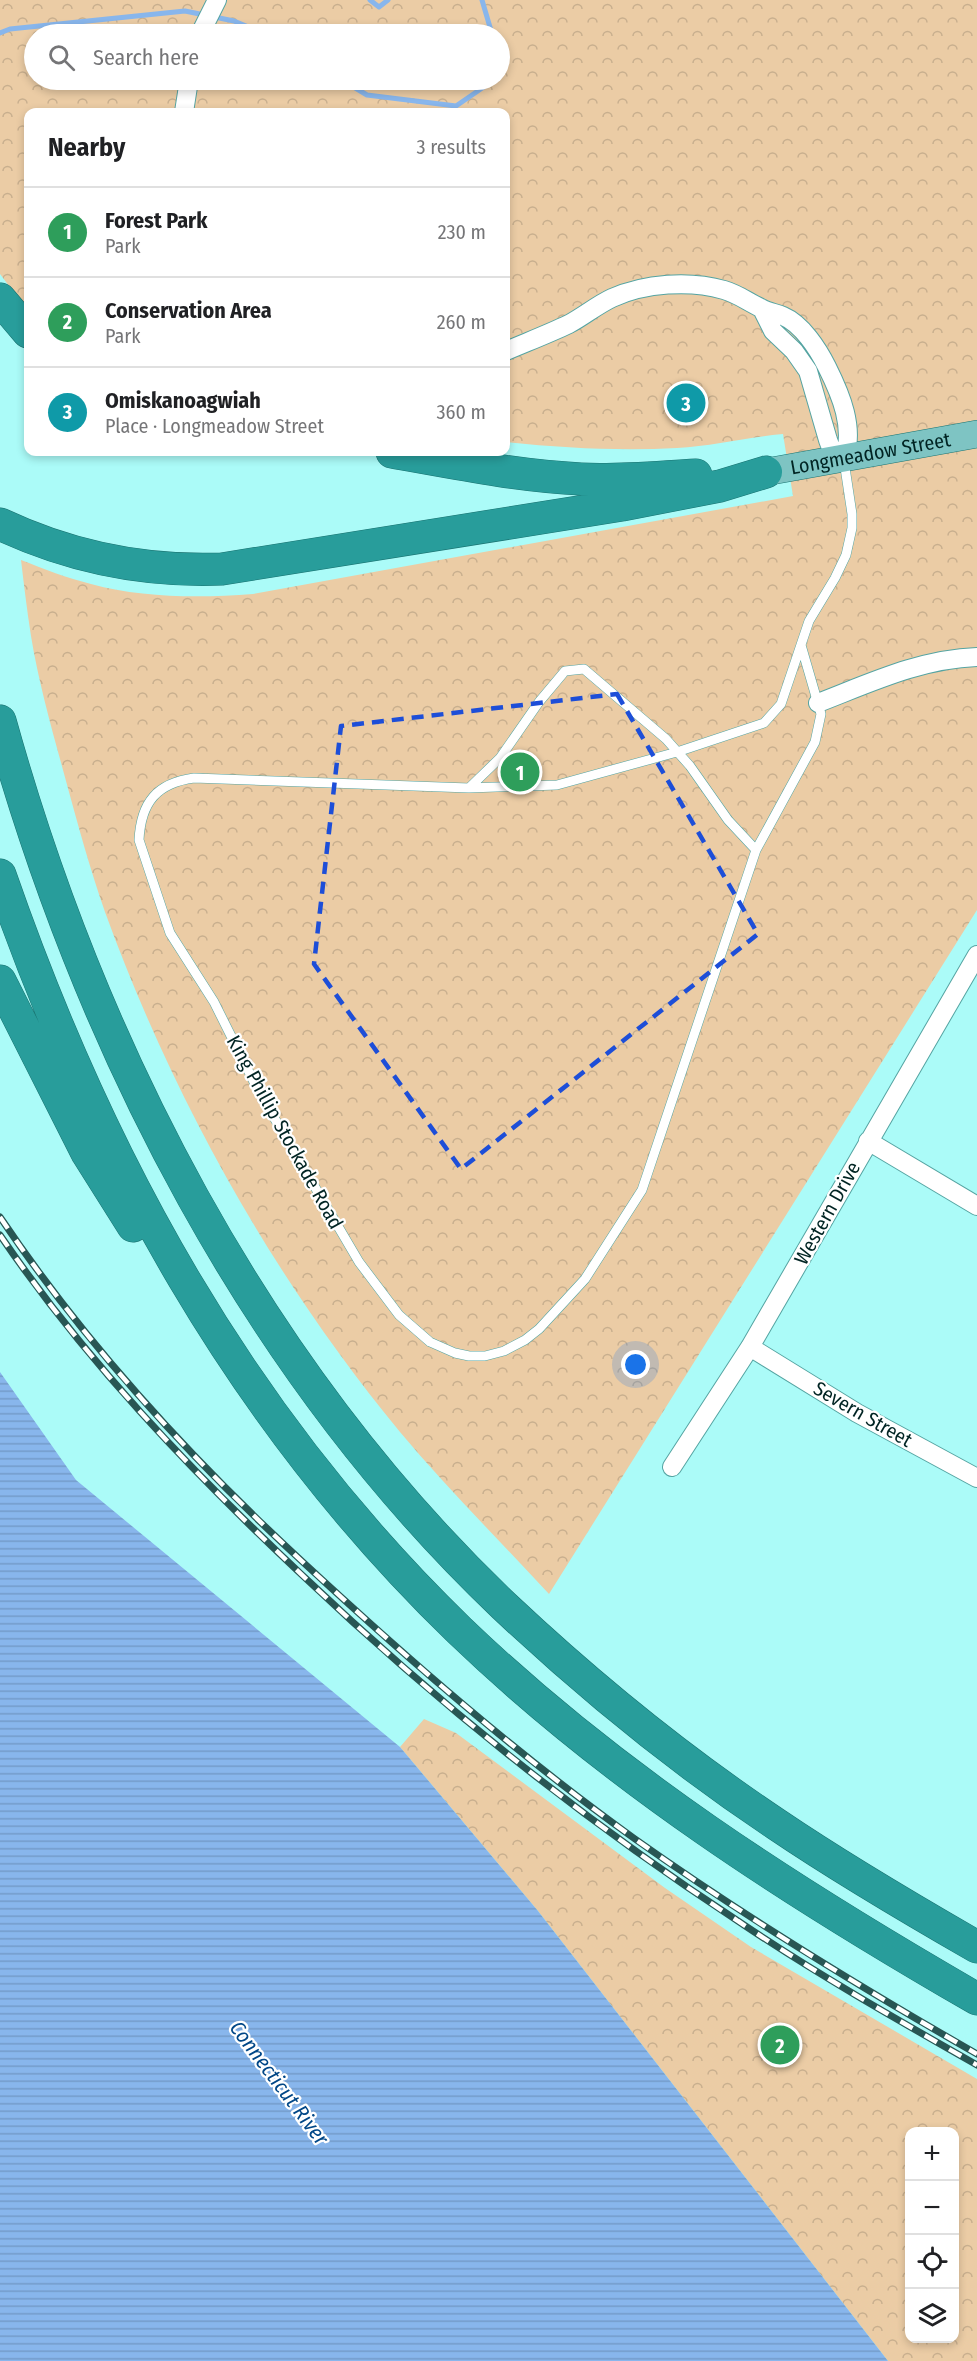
<!DOCTYPE html>
<html lang="en">
<head>
<meta charset="utf-8">
<style>
  :root { --surface:#fff; --page:#f2f2f2; --text:#202124; --muted:#757577; --line:#e0e0e0; --accent:#0b8043 }
  body { margin:0; font-family:"Fira Sans Condensed",sans-serif; background:var(--page); color:var(--text) }
  .controls { position:absolute; right:18px; bottom:18px; display:grid; overflow:hidden; border-radius:12px; box-shadow:0 3px 9px #0003 }
  .controls button { width:54px; height:54px; display:grid; place-items:center; padding:0; border:0; border-bottom:2px solid var(--line); background:var(--surface); color:var(--text); font:30px sans-serif }
  .you { position:absolute; left:636px; top:1365px; width:21px; height:21px; margin:-15px; border:4px solid #fff; border-radius:50%; background:#1a73e8; box-shadow:0 0 0 9px #1a73e833 }
  .badge { display:grid; place-items:center; width:39px; height:39px; border-radius:50%; background:var(--accent); color:#fff; font-size:20px; font-weight:700 }
  .pin { position:absolute; translate:-50% -50%; border:3px solid #fff; box-shadow:0 2px 6px #0006 }
  .list { margin:0; padding:0; list-style:none }
  h2 { display:flex; justify-content:space-between; align-items:center; height:78px; margin:0; padding:0 24px; font-size:26px }
  h2 small { font-size:20px; font-weight:400; color:var(--muted) }
  .list li { display:grid; grid-template-columns:39px 1fr auto; gap:18px; align-items:center; box-sizing:border-box; height:90px; padding:0 24px; border-top:2px solid var(--line) }
  .list b { display:block; font-size:22px; white-space:nowrap }
  .list p { margin:0; font-size:20px; white-space:nowrap; color:var(--muted) }
  .list em { font-size:20px; font-style:normal; color:var(--muted) }
  .icon { flex:none; width:33px; height:33px; fill:none; stroke:currentColor; stroke-width:2; stroke-linecap:round; stroke-linejoin:round }
  .map { position:relative; flex:none; width:977px; height:2361px; overflow:hidden }
  .search { position:absolute; background:var(--surface); box-shadow:0 3px 9px #0003; left:24px; top:24px; width:486px; height:66px; display:flex; align-items:center; gap:15px; box-sizing:border-box; padding:0 21px; border-radius:33px; color:var(--muted); font-size:22px }
  .panel { position:absolute; background:var(--surface); box-shadow:0 3px 9px #0003; left:24px; top:108px; width:486px; height:348px; border-radius:12px }
  .map>svg:first-child { display:block }
  .forest { fill:url(#forest-crowns); fill-rule:evenodd }
  .water { fill:url(#water-rules) }
  .lines { fill:none; stroke-linecap:round; stroke-linejoin:round }
  .stream { stroke:#88b6ec; stroke-width:5 }
  .service-casing { stroke:#55a4a2; stroke-width:10 }
  .minor-casing { stroke:#55a4a2; stroke-width:20 }
  .primary-casing { stroke:#1a7371; stroke-width:28 }
  .motorway-casing { stroke:#1a7371; stroke-width:33 }
  .service { stroke:#fff; stroke-width:9 }
  .minor { stroke:#fff; stroke-width:18 }
  .primary { stroke:#7ec4c3; stroke-width:27 }
  .motorway { stroke:#289d9b; stroke-width:32 }
  .rail-casing { stroke:#285654; stroke-width:7 }
  .rail { stroke:#fff; stroke-width:4.5; stroke-dasharray:14; stroke-linecap:butt }
  .marked { fill:none; stroke:#1d4ed8; stroke-width:4.5; stroke-dasharray:12 8; stroke-linejoin:round }
  .labels { text-anchor:middle; stroke-width:4.5; stroke-linejoin:round; paint-order:stroke }
  .street-label { font-size:20px; fill:#012423; stroke:#fff }
  .water-label { font-size:21px; font-style:italic; fill:#014787; stroke:#fff }
</style>
</head>
<body>
<div class="map">
<svg width="977" height="2361" viewBox="0 0 977 2361">
  <defs>
    <pattern id="forest-crowns" width="20" height="18" patternUnits="userSpaceOnUse" patternTransform="scale(1.5)"><rect width="20" height="18" fill="#ebcca5"/><path d="M2 6a3 3 0 1 1 6 0M12 15a3 3 0 1 1 6 0" fill="none" stroke="#c8af8e"/></pattern>
    <pattern id="water-rules" width="6" height="5" patternUnits="userSpaceOnUse" patternTransform="scale(1.5)"><rect width="6" height="5" fill="#88b6ec"/><path d="M0 2.5h6" fill="none" stroke="#749cca"/></pattern>
  </defs>
  <rect width="100%" height="100%" fill="#abfbf8"/>
  <path class="forest" d="M0 0H977V910L549 1594C500 1541 446 1487 400 1432 273 1278 173 1099 105 912 90 869 78 825 66 781 53 733 39 685 31 636 27 611 24 585 21 560 44 569 67 578 91 584 142 598 200 598 253 594L793 496 783 434C748 437 712 446 677 448 619 451 563 448 506 442V112H28V311L0 274ZM34 34H500V80H34Z
    M424 1719 456 1733 665 1888 751 1947 977 2079V2361H888L538 1911 400 1747ZM910 2132H954V2338H910Z"/>
  <path class="water" d="M0 1372 76 1480 400 1747 538 1911 888 2361H0Z"/>
  <g class="lines">
    <path class="stream" d="M370 0 379 7 388 0
      M482 0 492 34
      M0 33 10 29 185 11 234 21 265 34
      M342 80 367 95 456 106 488 84 489 80"/>
    <defs>
      <path id="service" d="M801 645 821 714 815 742 756 850 642 1190 585 1279 539 1329 525 1340 504 1351 485 1356H469L455 1353 430 1342 399 1315 359 1262 259 1092 214 1002 170 933 139 840C141 802 157 783 194 778L469 788 557 785 677 752 764 723 781 704 809 621 835 578 846 555 852 528V514L844 461
        M469 788 500 758 539 702 565 671 584 669 666 739 690 766 728 820 756 850"/>
      <path id="minor" d="M200 34 217 0
        M184 112 189 80
        M506 351C527 342 548 334 569 324 584 316 597 305 612 298 645 283 690 280 724 290 738 294 748 302 761 308 768 312 776 313 783 316 802 324 818 349 827 367 841 395 855 428 844 459L831 448 828 440 808 371 794 351 773 331 762 309
        M818 703C870 683 920 659 977 657
        M868 1141 977 1206
        M750 1347 857 1413 977 1478
        M672 1467 750 1347 977 955"/>
      <g id="primary">
        <path id="s1" d="M766 472 977 434"/>
      </g>
      <path id="motorway" d="M0 299 28 332
        M392 452C454 463 518 476 581 479 619 481 658 477 696 475
        M0 524C70 557 144 572 222 569L622 505 720 486 766 472
        M0 721C91 1048 256 1370 504 1606 588 1685 680 1760 776 1824 841 1868 909 1908 977 1947
        M0 875C99 1160 240 1418 459 1630 613 1778 793 1893 977 1999
        M0 981 87 1153 133 1226"/>
    </defs>
    <use href="#service" class="service-casing"/>
    <use href="#minor" class="minor-casing"/>
    <use href="#primary" class="primary-casing"/>
    <use href="#motorway" class="motorway-casing"/>
    <use href="#service" class="service"/>
    <use href="#minor" class="minor"/>
    <use href="#primary" class="primary"/>
    <use href="#motorway" class="motorway"/>
    <defs>
      <path id="rail" d="M0 1217C86 1345 192 1460 305 1564 410 1661 518 1755 635 1839 745 1917 860 1987 977 2054
        M0 1235C85 1360 191 1471 301 1574 436 1702 582 1819 738 1921 815 1973 896 2019 977 2065"/>
    </defs>
    <use href="#rail" class="rail-casing"/>
    <use href="#rail" class="rail"/>
  </g>
  <path class="marked" d="M617 694 758 934 461 1169 314 964 341 726Z"/>
  <g class="labels">
    <g class="street-label">
      <text dy="7" stroke="none"><textPath href="#s1" startOffset="106">Longmeadow Street</textPath></text>
      <text transform="translate(285 1132) rotate(61)" y="7">King Phillip Stockade Road</text>
      <text transform="translate(827 1213) rotate(-61)" y="7">Western Drive</text>
      <text transform="translate(863 1414) rotate(30)" y="7">Severn Street</text>
    </g>
    <g class="water-label">
      <text transform="translate(279 2083) rotate(53)" y="7">Connecticut River</text>
    </g>
  </g>
</svg>
<div class="controls">
<button>+</button>
<button>−</button>
<button><svg class="icon" aria-label="locate" viewBox="0 0 24 24"><circle cx="12" cy="12" r="6"/><path d="M12 2v4M12 18v4M2 12h4M18 12h4"/></svg></button>
<button><svg class="icon" aria-label="layers" viewBox="0 0 24 24"><path d="M12 4l9 5-9 5-9-5zM3 14l9 5 9-5"/></svg></button>
</div>
<div class="you"></div>
<div class="pin badge" style="left:520px;top:772px;background:#2e9e5b">1</div>
<div class="pin badge" style="left:780px;top:2045px;background:#2e9e5b">2</div>
<div class="pin badge" style="left:686px;top:403px;background:#0f9aa8">3</div>
<div class="search"><svg class="icon" aria-label="search" viewBox="0 0 24 24"><circle cx="10" cy="10" r="6"/><path d="M15 15l6 6"/></svg>Search here</div>
<section class="panel">
<h2>Nearby<small>3 results</small></h2>
<ul class="list">
<li><span class="badge" style="background:#2e9e5b">1</span><div><b>Forest Park</b><p>Park</p></div><em>230 m</em></li>
<li><span class="badge" style="background:#2e9e5b">2</span><div><b>Conservation Area</b><p>Park</p></div><em>260 m</em></li>
<li><span class="badge" style="background:#0f9aa8">3</span><div><b>Omiskanoagwiah</b><p>Place · Longmeadow Street</p></div><em>360 m</em></li>
</ul>
</section>
</div>
</body>
</html>
